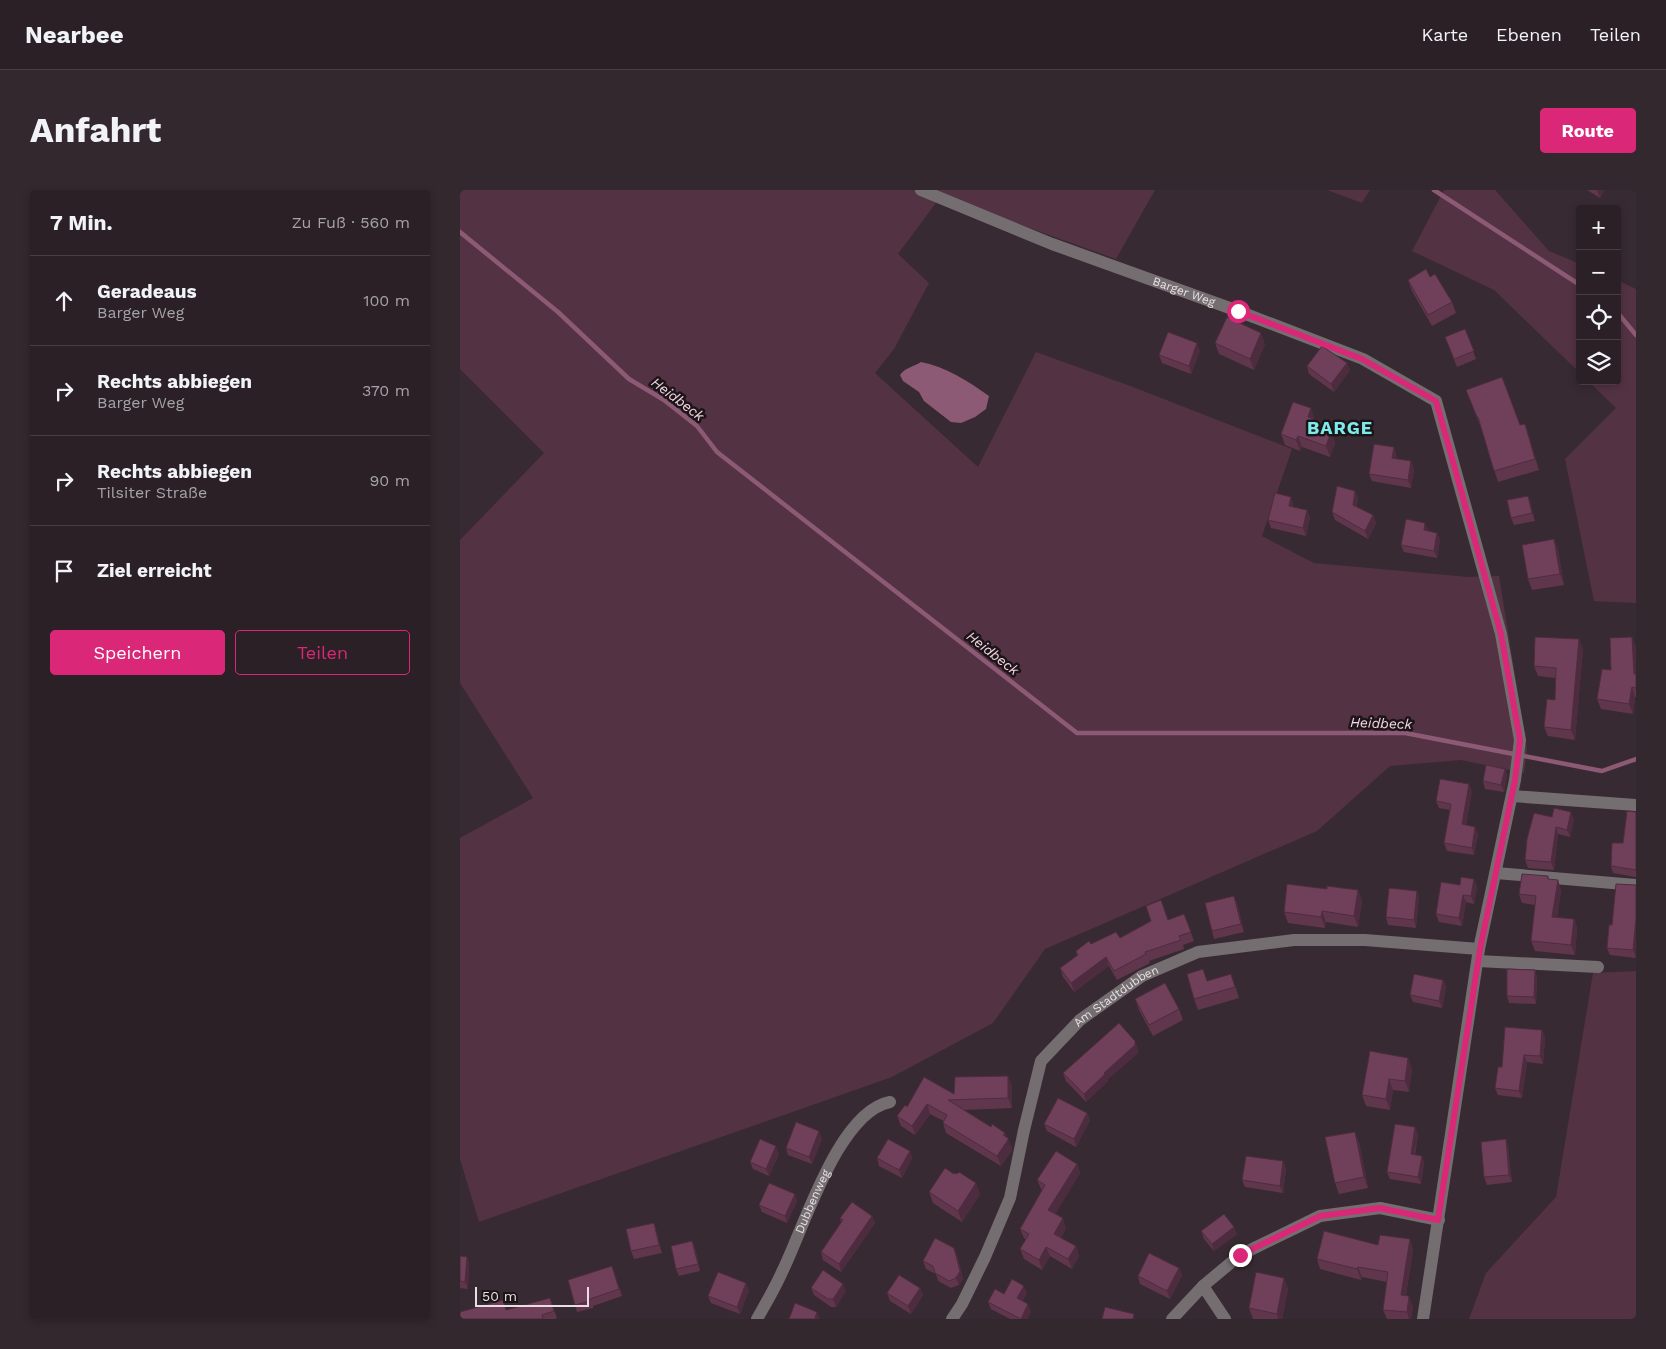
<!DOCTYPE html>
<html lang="de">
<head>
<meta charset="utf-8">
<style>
  :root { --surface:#2a2026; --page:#32282e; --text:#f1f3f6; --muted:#a5a3a7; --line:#463e43; --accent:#db2777 }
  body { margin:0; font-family:"Work Sans",sans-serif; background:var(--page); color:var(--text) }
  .controls { position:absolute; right:15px; top:15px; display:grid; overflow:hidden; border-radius:5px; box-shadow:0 2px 8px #0003 }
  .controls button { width:45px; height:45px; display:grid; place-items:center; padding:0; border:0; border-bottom:1px solid var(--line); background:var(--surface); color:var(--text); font:25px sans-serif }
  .scale { position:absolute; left:15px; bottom:12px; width:114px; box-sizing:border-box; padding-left:5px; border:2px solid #e8dfe3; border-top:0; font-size:14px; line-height:18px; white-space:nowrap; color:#e8dfe3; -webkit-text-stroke:4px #1c1518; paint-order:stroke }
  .stop { position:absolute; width:15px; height:15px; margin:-11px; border:4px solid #db2777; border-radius:50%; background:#fff }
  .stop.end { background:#db2777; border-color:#fff; box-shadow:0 1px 5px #0008 }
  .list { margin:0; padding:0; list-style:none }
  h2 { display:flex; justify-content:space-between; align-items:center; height:65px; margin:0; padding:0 20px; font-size:21px }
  h2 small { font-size:16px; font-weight:400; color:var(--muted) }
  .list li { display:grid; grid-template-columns:32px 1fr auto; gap:15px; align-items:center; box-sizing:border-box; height:90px; padding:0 20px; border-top:1px solid var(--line) }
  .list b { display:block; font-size:19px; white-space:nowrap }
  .list p { margin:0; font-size:16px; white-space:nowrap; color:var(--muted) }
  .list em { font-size:16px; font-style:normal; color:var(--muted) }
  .actions { display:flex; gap:10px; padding:15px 20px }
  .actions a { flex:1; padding:11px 0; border:1px solid var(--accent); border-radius:5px; text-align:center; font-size:18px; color:var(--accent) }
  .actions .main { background:var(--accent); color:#fff }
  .icon { flex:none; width:28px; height:28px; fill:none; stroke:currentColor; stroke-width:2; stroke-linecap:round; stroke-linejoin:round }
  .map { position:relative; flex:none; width:1176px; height:1129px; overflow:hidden; border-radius:5px }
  header { display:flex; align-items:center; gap:30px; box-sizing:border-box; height:70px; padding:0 25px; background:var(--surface); border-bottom:1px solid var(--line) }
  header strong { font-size:24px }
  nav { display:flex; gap:28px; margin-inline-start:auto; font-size:18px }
  .intro { display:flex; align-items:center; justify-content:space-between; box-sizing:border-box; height:120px; padding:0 30px }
  h1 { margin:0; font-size:35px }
  .button { padding:12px 22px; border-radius:5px; background:var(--accent); color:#fff; font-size:18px; font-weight:700 }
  main { display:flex; gap:30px; padding:0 30px }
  aside { flex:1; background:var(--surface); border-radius:5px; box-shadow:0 2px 8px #0003 }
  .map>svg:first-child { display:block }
  .green { fill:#533244 }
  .water { fill:#8d5a75 }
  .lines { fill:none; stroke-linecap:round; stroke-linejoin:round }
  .stream { stroke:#8d5a75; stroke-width:4.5 }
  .minor { stroke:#756e71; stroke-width:12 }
  .wall { fill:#60364d }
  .shaded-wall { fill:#4e2c3f }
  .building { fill:#703f5a; stroke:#4e2c3f }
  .route { stroke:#db2777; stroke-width:6 }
  .labels { text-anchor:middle; stroke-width:5; stroke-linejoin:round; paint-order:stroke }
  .street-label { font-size:12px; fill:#e8dfe3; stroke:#1c1518 }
  .water-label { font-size:14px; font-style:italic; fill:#f7d5e6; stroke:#1c1518 }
  .district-label { font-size:18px; font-weight:bold; letter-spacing:1px; fill:#7eeaeb; stroke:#1c1518 }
</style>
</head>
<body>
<header>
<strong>Nearbee</strong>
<nav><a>Karte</a><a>Ebenen</a><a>Teilen</a></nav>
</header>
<div class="intro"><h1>Anfahrt</h1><a class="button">Route</a></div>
<main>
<aside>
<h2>7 Min.<small>Zu Fuß · 560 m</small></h2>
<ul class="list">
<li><svg class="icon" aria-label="ahead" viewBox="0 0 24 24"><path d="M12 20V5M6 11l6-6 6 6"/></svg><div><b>Geradeaus</b><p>Barger Weg</p></div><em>100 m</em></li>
<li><svg class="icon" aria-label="right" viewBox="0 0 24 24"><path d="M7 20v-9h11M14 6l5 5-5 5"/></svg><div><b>Rechts abbiegen</b><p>Barger Weg</p></div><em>370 m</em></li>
<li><svg class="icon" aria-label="right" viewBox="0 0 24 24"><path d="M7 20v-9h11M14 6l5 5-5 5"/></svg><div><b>Rechts abbiegen</b><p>Tilsiter Straße</p></div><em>90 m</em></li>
<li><svg class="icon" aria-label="arrive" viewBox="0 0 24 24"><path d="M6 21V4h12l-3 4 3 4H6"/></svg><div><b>Ziel erreicht</b></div></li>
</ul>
<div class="actions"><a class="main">Speichern</a><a>Teilen</a></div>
</aside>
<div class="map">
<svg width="1176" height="1129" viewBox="0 0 1176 1129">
  <rect width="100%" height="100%" fill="#382a32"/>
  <path class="green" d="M0 0H695L656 69 481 6 438 64 469 93 434 159 415 183 518 277 576 162 673 197 832 259 802 346 854 373 1008 387 1039 386 1067 560 1064 583 1001 570 930 576 857 641 585 759 533 833 432 887 19 1032 0 969V648L73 608 0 493V350L84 263 0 179Z
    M867 0H910L902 13Z
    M984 0H1035L1089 61 1120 74V183L1034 100 952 61Z
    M1157 90 1176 99V413L1134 411 1105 269 1156 218 1128 191H1157Z
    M1176 781V1129H1009L1026 1083 1096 1007 1133 783Z"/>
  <path class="water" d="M461 172C486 177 508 191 529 206L526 219 515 227 501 233 491 232 464 211 459 202 443 191 440 185C446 177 453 177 461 172Z"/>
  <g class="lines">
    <path class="stream" d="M974 0 1120 95
      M0 42 98 122 169 189 204 210 237 236 257 262 617 543H945L1142 581 1176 569
      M1157 122 1176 145"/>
    <g class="minor">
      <path id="s1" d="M461 0 592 54 778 121 903 169 976 211 1041 444 1060 550 1055 590 1019 759 963 1129"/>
      <path d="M1052 606 1176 615"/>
      <path d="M1036 683 1176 695"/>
      <path d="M1018 771 1138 777"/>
      <path d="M743 1096 765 1129"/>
      <path id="s2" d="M297 1129C306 1113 315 1098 322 1082 344 1038 378 922 430 912"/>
      <path id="s3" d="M492 1129 502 1114 525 1067 550 1008 564 940 581 871 620 830 682 786 738 762 834 750H905L1019 759"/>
      <path d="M712 1129 743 1096 780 1065 860 1026 920 1018 979 1030"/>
    </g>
  </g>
  <path class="wall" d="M1127 0H1144L1140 8Z
    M970 87 992 112 996 123 972 136 952 101 948 90Z
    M1005 139 1016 169 997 177 985 147Z
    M755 153 805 154 794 180 759 164Z
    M740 161 731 184 702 173 699 165Z
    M887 173 890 180 874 202 849 184 847 176Z
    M1006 200 1060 235 1065 234 1079 280 1038 292 1021 238Z
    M855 230 863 239 871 242 875 253 870 267 842 257 840 261 825 255 821 244Z
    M934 257 936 264V268L954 278 951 298 912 291 909 284Z
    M895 301 898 308 896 317 913 325 916 333 908 349 875 330 872 322Z
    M1068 306 1075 331 1054 335 1051 328Z
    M833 314V317L850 327 846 346 811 338 808 330Z
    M967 341 977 343 980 350 977 368 944 362 941 355Z
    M1094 349 1098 360 1104 395 1072 400 1068 389Z
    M1176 457V507H1175L1173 524 1141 519 1137 509 1151 480Z
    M1123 459 1115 550 1088 546 1084 537 1095 510 1096 488 1078 486 1074 476Z
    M1045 579 1047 586 1044 602 1025 599 1023 591Z
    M1012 601 1006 635 1018 644 1014 665 987 661 984 653 990 620 979 618 976 611Z
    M1176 622V687L1153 683 1151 676 1163 653Z
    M1092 627 1114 629 1110 647 1098 644 1094 680 1068 678 1065 670Z
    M1088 686 1089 689 1101 700 1097 727 1114 729 1117 738 1115 765 1075 761 1071 751 1075 715 1062 713 1059 704Z
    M1000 695 1017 696 1014 714 1006 712 1002 736 979 732 976 724Z
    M1176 695V768L1150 765 1147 758 1152 735Z
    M867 699 898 700 902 711 898 737 866 732 865 738 828 733 824 722Z
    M959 708 956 738 928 735 926 727Z
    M777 713 784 742 754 749 752 741Z
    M724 724 734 751 723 755 724 759 689 771 690 773 657 790 649 776 614 802 603 787 600 778 617 766 616 761 631 754 660 748Z
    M1075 780 1077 788 1076 814 1049 813 1047 806Z
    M983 790 986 797 982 818 953 812 950 805Z
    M748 791 775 795 779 808 738 820 734 809Z
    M675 809 719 819 723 830 693 846 679 820Z
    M1082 840 1085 847 1083 874 1067 872 1062 908 1038 905 1035 898 1042 877Z
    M678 858V863L647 890 648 891 626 912 606 891 603 883Z
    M948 868 952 879 949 902 933 900 930 920 906 916 902 905Z
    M552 896V918L503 920 546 947 552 958V960L541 976 486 943 483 933 484 931 470 924 455 945 441 936 437 926 447 917 494 904Z
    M627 923 630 930 616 957 587 941 584 934Z
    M955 937 958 945 955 965 962 966 964 973 961 994 930 989 927 982Z
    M362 949 352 974 328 965 326 958Z
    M1046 949 1048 957 1052 992 1027 995 1024 987Z
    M899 952 908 998 879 1004 875 993Z
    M450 961 452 968 442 988 419 976 417 968Z
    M319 964 309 986 293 979 290 972Z
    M823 971 826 979 823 1003 785 997 782 990Z
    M617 974 620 983 595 1024 606 1038 601 1048 616 1056 619 1066 612 1079 590 1066 582 1080 564 1069 560 1059 566 1050 564 1048 560 1039 582 1001 577 990Z
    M494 984 520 1004 502 1032 473 1013 469 1002Z
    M337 1011 327 1033 302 1022 299 1015Z
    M412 1026 415 1033 381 1082 363 1070 361 1062 381 1032 380 1028Z
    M194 1033 196 1040 202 1063 174 1069 171 1061Z
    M741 1041 777 1044 754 1061 744 1049Z
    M950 1049 953 1060 946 1105 953 1116 951 1129H927L923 1120 927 1092 902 1087 901 1090 860 1079 857 1069Z
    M232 1051 235 1058 240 1081 219 1086 216 1079Z
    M497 1065 503 1089 499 1095 491 1098 478 1091 476 1084 466 1079 463 1071Z
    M0 1066 7 1067 9 1074 8 1099 0 1098Z
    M152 1076 162 1106 133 1116V1118L117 1122 115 1115Z
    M719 1078 722 1085 710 1109 680 1094 678 1086Z
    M824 1088 828 1099 822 1129H793L789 1118Z
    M351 1098 386 1101 376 1117H371L354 1105Z
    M460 1098 463 1105 451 1124 430 1111 427 1103Z
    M289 1100 280 1124 251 1113 248 1106Z
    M567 1103 562 1111 571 1122 567 1129H550L531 1119 528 1112 544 1104Z
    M90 1108 97 1128 95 1129H0L47 1120Z"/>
  <path class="shaded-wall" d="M1137 0H1144L1140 8Z
    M801 143 805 154 794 180 790 169Z
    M737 153 740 161 731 184 729 176Z
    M887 173 890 180 874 202 871 194Z
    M851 218 855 229 848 227Z
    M860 231 864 242 858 237Z
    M1065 234 1069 245 1079 280 1075 269Z
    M871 242 875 253 870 267 866 256Z
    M838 246 842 257 840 261 836 250Z
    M934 257 936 264 935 275 932 268Z
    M951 271 954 278 951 298 948 290Z
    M895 301 898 308 896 322 893 315Z
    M1068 306 1071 313 1075 331 1072 323Z
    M831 307 833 314 831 323 829 316Z
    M847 320 850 327 846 346 843 338Z
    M913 325 916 333 908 349 905 341Z
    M965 333 968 340 966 348 964 340Z
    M977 343 980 350 977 368 974 361Z
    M1094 349 1098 360 1104 395 1100 384Z
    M1172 447 1176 457V490L1174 484Z
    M1119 449 1123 459 1115 550 1111 540Z
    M1172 497 1175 507 1173 524 1169 514Z
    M1045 579 1047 586 1044 602 1041 595Z
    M1009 594 1012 601 1005 642 1002 634Z
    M1111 622 1114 629 1110 647 1107 640Z
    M1015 637 1018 644 1014 665 1012 658Z
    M1096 637 1098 644 1094 680 1091 672Z
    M1014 689 1017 696 1014 714 1011 706Z
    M1098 690 1101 700 1095 736 1092 727Z
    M898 700 902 711 898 737 894 726Z
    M957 701 959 708 956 738 954 730Z
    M1003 705 1006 712 1002 736 999 728Z
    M774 706 777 713 784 742 781 734Z
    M862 721 866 732 865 738 861 727Z
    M1114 729 1117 738 1115 765 1111 755Z
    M1176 729V768L1173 760Z
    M646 767 649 776 614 802 611 793Z
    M1075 780 1077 788 1076 814 1074 807Z
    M983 790 986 797 982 818 979 811Z
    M1082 840 1085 847 1083 874 1080 866Z
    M675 851 678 858V863L647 890 648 891 626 912 624 904Z
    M1064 865 1067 872 1062 908 1059 901Z
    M948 868 952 879 949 902 945 891Z
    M548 886 552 896V918L548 908Z
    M929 889 933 900 930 920 926 909Z
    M467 914 470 924 455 945 452 936Z
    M627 923 630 930 616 957 614 949Z
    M955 937 958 945 953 971 951 964Z
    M359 941 362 949 352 974 349 967Z
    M895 942 899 952 908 998 904 987Z
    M545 943 548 950V948L552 958V960L541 976 537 966 543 945Z
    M1046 949 1048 957 1052 992 1049 985Z
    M316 956 319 964 309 986 306 979Z
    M450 961 452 968 442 988 439 980Z
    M962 966 964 973 961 994 958 987Z
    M823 971 826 979 823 1003 820 996Z
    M617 974 620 983 592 1030 588 1020Z
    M516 993 520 1004 502 1032 498 1021Z
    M335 1004 337 1011 327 1033 325 1026Z
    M412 1026 415 1033 381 1082 379 1074Z
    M603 1028 606 1038 598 1054 594 1044Z
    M194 1033 196 1040 202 1063 199 1055Z
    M774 1037 777 1044 754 1061 752 1054Z
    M950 1049 953 1060 944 1115 941 1105Z
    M232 1051 235 1058 240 1081 238 1074Z
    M616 1056 619 1066 612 1079 608 1069Z
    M586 1057 590 1066 582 1080 579 1070Z
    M494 1058 497 1065 503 1089 499 1095 496 1088Z
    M7 1067 9 1074 8 1099 5 1092Z
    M898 1077 902 1087 901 1090 897 1079Z
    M719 1078 722 1085 710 1109 707 1101Z
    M824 1088 828 1099 822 1129H818L817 1124Z
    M286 1093 289 1100 280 1124 277 1117Z
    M383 1094 386 1101 376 1117 373 1109Z
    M564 1096 567 1103 560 1116 557 1108Z
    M460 1098 463 1105 451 1124 448 1116Z
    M949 1106 953 1116 951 1129H949L947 1122Z
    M568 1114 571 1122 567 1129H561Z
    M357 1122 360 1129H355Z"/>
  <path class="building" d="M966 79 970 87 975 84 992 112 968 125 948 90Z
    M767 127 801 143 790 169 755 153Z
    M1005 139 1014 161 994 169 985 147Z
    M708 142 737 153 729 176 699 165Z
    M862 156 887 173 871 194 847 176Z
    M1042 187 1060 235 1065 234 1075 269 1034 281 1018 227H1017L1006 200Z
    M833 212 851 218 848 227 860 231 858 237 871 242 866 256 838 246 836 250 821 244Z
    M914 254 934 257 932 268 951 271 948 290 909 284Z
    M877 296 895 301 893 315 913 325 905 341 872 322Z
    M815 303 831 307 829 316 847 320 843 338 808 330Z
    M1068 306 1072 323 1051 328 1047 310Z
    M946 329 965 333 964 340 977 343 974 361 941 355Z
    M1094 349 1100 384 1068 389 1062 355Z
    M1075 447 1119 449 1111 540 1084 537 1087 509 1095 510 1096 478 1074 476Z
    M1172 447 1174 484H1176V498L1172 497 1169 514 1137 509 1142 479 1151 480 1150 448Z
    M1026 575 1045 579 1041 595 1023 591Z
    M980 589 1009 594 1002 634 1015 637 1012 658 984 653 991 614 976 611Z
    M1094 618 1111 622 1107 640 1096 637 1091 672 1065 670 1067 649 1074 623 1092 627Z
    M1167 621 1176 622V680L1151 676 1152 653H1163Z
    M1062 684 1088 686V689L1098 690 1092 727 1114 729 1111 755 1071 751 1076 706 1059 704Z
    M1001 687 1014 689 1011 706 1003 705 999 728 976 724 981 692 1000 695Z
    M827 694 867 699V696L898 700 894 726 862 721 861 727 824 722Z
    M1156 694 1176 695V729L1173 760 1147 758 1149 735H1152Z
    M929 698 957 701 954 730 926 727Z
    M774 706 781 734 752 741 745 713Z
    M701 710 708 730 724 724 731 742 719 746 721 750 685 762 686 764 654 781 646 767 611 793 600 778 618 765 616 761 629 751 631 754 656 742 660 748 691 731 686 716Z
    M743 779 747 791 771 784 775 797 734 809 727 784Z
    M1047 779 1075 780 1074 807 1047 806Z
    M954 784 983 790 979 811 950 805Z
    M705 793 719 819 689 835 675 809Z
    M659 833 675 851V855L644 883 645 884 624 904 603 883Z
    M1045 837 1082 840 1080 866 1064 865 1059 901 1035 898 1038 877H1042Z
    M910 861 948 868 945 891 929 889 926 909 902 905Z
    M548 886V908L488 910 531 937 532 934 545 943 543 945 548 948V950L537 966 483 933 487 925 467 914 452 936 437 926 445 915 447 917 464 887 494 904 495 887Z
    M598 908 627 923 614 949 584 934Z
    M336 932 359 941 349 967 326 958Z
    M935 934 955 937 951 964 962 966 958 987 927 982Z
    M895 942 904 987 875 993 865 947Z
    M300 949 316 956 306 979 290 972Z
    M428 949 450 961 439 980 417 968Z
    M1046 949 1049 985 1024 987 1021 952Z
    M596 961 617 974 588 1020 603 1028 594 1044 616 1056 608 1069 586 1057 579 1070 560 1059 569 1044 560 1039 585 995 577 990Z
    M786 966 823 971 820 996 782 990Z
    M485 978 494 984 495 983 497 984 499 982 516 993 498 1021 469 1002Z
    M309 993 335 1004 325 1026 299 1015Z
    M392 1012 412 1026 379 1074 361 1062 383 1030 380 1028Z
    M764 1024 774 1037 752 1054 741 1041Z
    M194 1033 199 1055 171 1061 166 1039Z
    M864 1041 918 1055 920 1045 950 1049 941 1105 949 1106 947 1122 923 1120 928 1082 898 1077 897 1079 857 1069Z
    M475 1048 494 1058 500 1081 496 1088 489 1091 475 1083 473 1076 463 1071Z
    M232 1051 238 1074 216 1079 211 1056Z
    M689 1063 719 1078 707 1101 678 1086Z
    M0 1066 7 1067 5 1092 0 1091Z
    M152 1076 159 1099 130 1109V1111L115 1115 108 1090Z
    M363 1080 383 1094 373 1109H368L351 1098Z
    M258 1082 286 1093 277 1117 248 1106Z
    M796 1082 824 1088 817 1124 789 1118Z
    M439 1085 460 1098 448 1116 427 1103Z
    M552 1089 564 1096 557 1108 568 1114 561 1129 528 1112 535 1099 544 1104Z
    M90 1108 94 1121 82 1125 83 1129H0V1122L43 1110 46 1120Z
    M335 1113 357 1122 355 1128 356 1129H329Z
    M645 1117 674 1124 673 1129H642Z"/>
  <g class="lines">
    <path class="route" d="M778 121 902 169 976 211 1041 444 1060 550 1055 590 1020 759 978 1030 920 1018 860 1026 780 1065"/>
  </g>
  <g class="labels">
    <g class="street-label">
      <text dy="4" stroke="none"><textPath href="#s1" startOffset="282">Barger Weg</textPath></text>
      <text dy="4" stroke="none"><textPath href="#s3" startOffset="375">Am Stadtdubben</textPath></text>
      <text dy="4" stroke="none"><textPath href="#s2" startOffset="130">Dubbenweg</textPath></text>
    </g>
    <g class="water-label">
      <text transform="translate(218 209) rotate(37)" y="5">Heidbeck</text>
      <text transform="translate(533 463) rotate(38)" y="5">Heidbeck</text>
      <text transform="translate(921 533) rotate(2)" y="5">Heidbeck</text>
    </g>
    <g class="district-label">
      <text x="880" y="244">BARGE</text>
    </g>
  </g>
</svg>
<div class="controls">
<button>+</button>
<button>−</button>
<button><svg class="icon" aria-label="locate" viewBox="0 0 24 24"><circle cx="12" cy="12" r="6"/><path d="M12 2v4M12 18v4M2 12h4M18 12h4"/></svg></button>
<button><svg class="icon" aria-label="layers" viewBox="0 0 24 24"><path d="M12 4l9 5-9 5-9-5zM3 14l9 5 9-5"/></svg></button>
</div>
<div class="scale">50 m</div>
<div class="stop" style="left:778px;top:121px"></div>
<div class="stop end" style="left:780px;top:1065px"></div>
</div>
</main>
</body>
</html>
